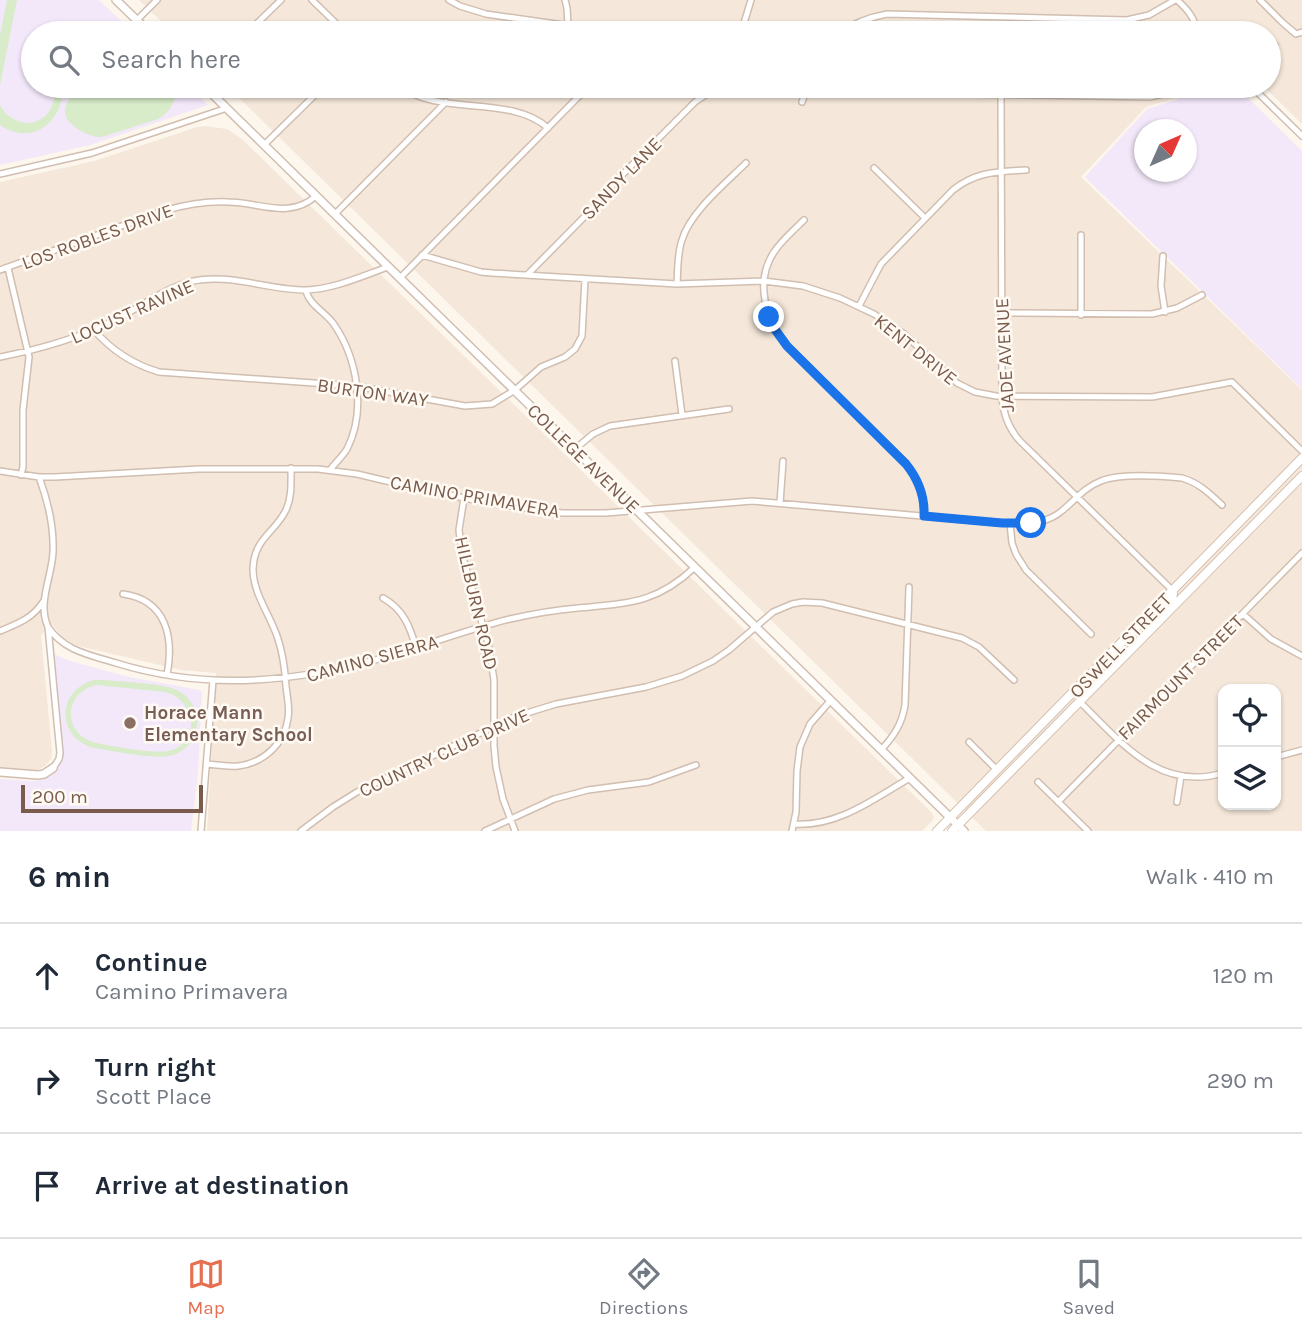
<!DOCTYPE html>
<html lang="en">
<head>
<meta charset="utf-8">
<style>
  :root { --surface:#fff; --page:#f2f2f3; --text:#1f2937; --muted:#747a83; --line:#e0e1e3; --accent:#e76f51 }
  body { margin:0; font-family:Karla,sans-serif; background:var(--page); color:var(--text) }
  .controls { position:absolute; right:21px; bottom:21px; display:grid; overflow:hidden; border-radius:14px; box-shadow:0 2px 5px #0004 }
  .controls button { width:63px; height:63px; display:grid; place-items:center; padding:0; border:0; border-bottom:2px solid var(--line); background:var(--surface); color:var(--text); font:35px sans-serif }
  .compass { position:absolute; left:1134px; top:119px; width:63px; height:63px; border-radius:50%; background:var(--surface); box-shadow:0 2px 5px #0004; rotate:45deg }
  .scale { position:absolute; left:21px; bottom:18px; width:182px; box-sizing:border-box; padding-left:7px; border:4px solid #7a5c4d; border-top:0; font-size:19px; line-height:24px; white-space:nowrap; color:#7a5c4d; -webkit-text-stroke:5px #fffaf3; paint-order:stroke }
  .stop { position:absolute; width:21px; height:21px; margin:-16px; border:5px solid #1a73e8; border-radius:50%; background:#fff }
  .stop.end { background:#1a73e8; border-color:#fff; box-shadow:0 2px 7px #0008 }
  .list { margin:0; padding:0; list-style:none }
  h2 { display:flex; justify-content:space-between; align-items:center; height:91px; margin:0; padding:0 28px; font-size:30px }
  h2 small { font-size:23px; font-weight:400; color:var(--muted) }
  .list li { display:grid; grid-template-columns:46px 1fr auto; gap:21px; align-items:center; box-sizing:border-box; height:105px; padding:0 28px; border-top:2px solid var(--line) }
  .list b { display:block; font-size:26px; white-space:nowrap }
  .list p { margin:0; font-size:23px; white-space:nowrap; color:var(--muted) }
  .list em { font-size:23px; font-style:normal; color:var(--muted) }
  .icon { flex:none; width:38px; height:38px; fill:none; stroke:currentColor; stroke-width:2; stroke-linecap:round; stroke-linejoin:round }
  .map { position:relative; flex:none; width:1302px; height:831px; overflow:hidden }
  .search { position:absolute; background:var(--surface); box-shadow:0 2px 5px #0004; left:21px; right:21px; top:21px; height:77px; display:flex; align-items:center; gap:18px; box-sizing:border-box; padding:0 24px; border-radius:38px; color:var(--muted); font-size:26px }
  .sheet { height:406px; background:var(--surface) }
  nav { display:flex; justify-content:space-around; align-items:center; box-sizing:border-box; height:98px; border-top:2px solid var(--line); background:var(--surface); font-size:19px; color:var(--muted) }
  nav a { display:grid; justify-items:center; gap:4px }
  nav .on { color:var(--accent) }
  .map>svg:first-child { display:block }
  .residential { fill:#f5e8da; fill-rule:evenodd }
  .education { fill:#f3e8fa; fill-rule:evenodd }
  .green { fill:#d8ecc9; fill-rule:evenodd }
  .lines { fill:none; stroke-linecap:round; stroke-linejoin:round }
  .minor-casing { stroke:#d1beb0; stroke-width:8 }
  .tertiary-casing { stroke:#d1beb0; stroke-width:10 }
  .secondary-casing { stroke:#d6c0b0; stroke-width:10 }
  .minor { stroke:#fff; stroke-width:5 }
  .tertiary { stroke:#fff; stroke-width:7 }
  .secondary { stroke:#fff; stroke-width:8 }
  .route { stroke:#1a73e8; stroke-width:9 }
  .education-dot { fill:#8d6e63; stroke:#fffaf3; stroke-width:2.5 }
  .labels { text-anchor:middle; stroke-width:5; stroke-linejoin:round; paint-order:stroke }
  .street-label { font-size:19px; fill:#7a5c4d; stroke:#fffaf3 }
  .education-label { font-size:19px; font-weight:bold; fill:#785e54; stroke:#fffaf3; text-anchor:start }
</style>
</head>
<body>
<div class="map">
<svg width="1302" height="831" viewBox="0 0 1302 831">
  <rect width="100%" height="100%" fill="#fdf6ec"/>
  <path class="residential" d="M139 0H1302V124L1263 86H1269V62L1280 51 1269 40V33H173Z
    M227 86H1191L1175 98 1146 107 1081 177 1302 390V831H986ZM1223 689H1276V805H1223Z
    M206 126 227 129 242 139 932 813 934 817 932 821 922 831H207L216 673 181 670 78 646 63 638 52 624 41 635 52 751 51 759 45 766 37 770 0 768V182L94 161 197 127Z"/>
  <path class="education" d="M0 0H99L134 33H33V86H187L208 105 90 145 0 165Z
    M1194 86H1236L1302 151V389L1085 177 1147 109 1176 100ZM1144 130H1186V172H1144Z
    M54 654 70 661 129 677 200 690 202 694 198 773 191 831H0V779L32 781 43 780 54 774 61 762 63 752Z"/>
  <path class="green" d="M7 0H17L0 85V35Z
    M56 86H64C62 97 61 108 54 117 41 136 18 138 0 125V105C10 125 39 131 51 108 54 102 55 93 56 86Z
    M76 86H177L178 88C174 102 171 112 158 119L102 137C91 138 66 126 65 113 64 105 73 93 76 86Z
    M94 680H104C123 682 164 683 179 691 190 697 197 709 197 722 197 739 185 753 169 756 152 759 112 751 94 748 56 738 56 690 94 680ZM96 685 165 692C197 700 201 744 168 751 153 754 113 746 96 743 63 735 62 694 96 685Z"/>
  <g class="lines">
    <defs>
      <path id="minor" d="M312 0 346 33
        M449 0 460 6 486 14 619 33
        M565 0 567 8 568 26
        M1177 0C1188 10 1195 18 1197 33
        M1260 0 1283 23 1296 34 1302 32
        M137 20 157 0
        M247 33 281 0
        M741 33 751 0
        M841 33C855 22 870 17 887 14L1127 20 1149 15 1175 0
        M1269 51 1275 45
        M400 86C440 117 510 94 548 128
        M891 86 975 94 1150 97 1167 93 1180 86
        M1251 86 1302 136
        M1001 94 1002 396C1003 414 1008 428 1020 441L1172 590
        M802 102 808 86
        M264 145 324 86
        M874 168 925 218
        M0 174 92 153 227 108
        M335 214 446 102
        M804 220C794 230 782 240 774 252 754 282 766 321 787 346L906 464C919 479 924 496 924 516
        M1081 235V315
        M422 255 481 272 492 273 677 284 764 281 803 286 840 298 874 314 903 333 957 383 975 392 996 396 1152 397 1232 382 1302 451
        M1163 256 1161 286 1165 312
        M8 268 29 357 23 410V467L21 475
        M0 270 163 211C184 205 205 201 228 202 259 202 289 220 316 196
        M527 275 596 205 617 180 695 102 719 86
        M400 278 589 86
        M677 284C678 270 677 254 682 240 690 212 726 183 746 163
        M306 290C308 304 325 312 333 323 357 357 367 410 347 449 343 456 335 463 330 470
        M859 306 881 264 953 190C977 171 997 172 1026 170
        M1001 313 1152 314 1177 308 1202 295
        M94 330C112 351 132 364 159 372L356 386 465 406 492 404 515 390 541 367 565 357 575 349 582 336 585 279
        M0 357C41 349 80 338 117 319 141 307 163 289 189 282 228 272 266 290 306 290 334 289 362 276 388 267
        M675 361 682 415
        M575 449 593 434 610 426 729 409
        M0 471 39 477H55L199 469H318L357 474 420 489 489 503 562 513H606L752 501 1001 523C1024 523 1045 526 1063 510 1076 499 1085 487 1101 481 1121 473 1161 476 1182 478 1199 483 1209 493 1222 505
        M39 477C48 501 54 526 53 552 52 577 37 603 48 627L60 753 59 759 53 768
        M464 498 459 530 462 554 489 647 494 680V746L496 767 503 799 515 831
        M780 503 783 461
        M1010 523 1012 543 1016 554 1026 570 1091 634
        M123 594C167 600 174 638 167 675
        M383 598C403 609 410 626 416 648
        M1243 614 1271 639 1302 656
        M48 627C64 651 90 655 116 663 210 692 300 682 393 655 432 643 470 629 510 619 532 614 555 610 578 608 628 603 656 604 695 567
        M0 631C17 624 32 619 43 602
        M1080 702C1121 742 1159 792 1223 773
        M969 742 997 770
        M881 750C894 736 902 724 905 705L909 587
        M1276 757 1302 750
        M207 764C217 765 228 767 238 766 264 763 285 743 288 718 290 708 287 697 286 686 285 670 283 654 278 639 271 616 253 594 253 569 254 538 275 533 286 510 292 497 291 483 291 468
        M1038 782 1088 831
        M1058 802 1302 553
        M1177 802 1181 776
        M794 824C838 827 873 799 910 778
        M201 831 213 680
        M301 831 333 807 357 792 514 717 556 704 646 687 682 676 713 661 729 650 773 612 792 604 803 602 822 603 962 638 979 647 1014 680
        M485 831 554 799 588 790 649 782 696 765
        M792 831 796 812 797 771 800 747 810 724 831 700"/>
      <path id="tertiary" d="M116 0 150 33
        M204 86 964 831
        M0 772 38 775 44 774 53 768"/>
      <path id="secondary" d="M1149 622 1172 599 1173 593 1172 590
        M937 831 1302 458
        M952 831 1302 476"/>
    </defs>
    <use href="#minor" class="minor-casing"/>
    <use href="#tertiary" class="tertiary-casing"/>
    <use href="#secondary" class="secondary-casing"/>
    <use href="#minor" class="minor"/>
    <use href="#tertiary" class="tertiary"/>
    <use href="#secondary" class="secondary"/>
  </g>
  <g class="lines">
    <path class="route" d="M769 317 774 328 787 346 906 464C918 479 925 496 924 516L1002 523H1031"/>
  </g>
  <circle class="education-dot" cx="130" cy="723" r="7"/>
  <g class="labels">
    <g class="street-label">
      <text transform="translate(621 178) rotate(-46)" y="7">SANDY LANE</text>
      <text transform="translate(97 236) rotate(-20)" y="7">LOS ROBLES DRIVE</text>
      <text transform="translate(132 311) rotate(-24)" y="7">LOCUST RAVINE</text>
      <text transform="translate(916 349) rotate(39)" y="7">KENT DRIVE</text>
      <text transform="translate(1004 355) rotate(-93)" y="7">JADE AVENUE</text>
      <text transform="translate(373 392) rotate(8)" y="7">BURTON WAY</text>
      <text transform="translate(584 458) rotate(44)" y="7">COLLEGE AVENUE</text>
      <text transform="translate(475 496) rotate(10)" y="7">CAMINO PRIMAVERA</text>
      <text transform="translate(477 603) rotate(77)" y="7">HILLBURN ROAD</text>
      <text transform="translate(1120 645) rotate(-46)" y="7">OSWELL STREET</text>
      <text transform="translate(372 658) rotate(-15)" y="7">CAMINO SIERRA</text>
      <text transform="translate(1180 677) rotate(-45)" y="7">FAIRMOUNT STREET</text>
      <text transform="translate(444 752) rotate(-25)" y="7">COUNTRY CLUB DRIVE</text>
    </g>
    <g class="education-label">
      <text x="144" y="719">Horace Mann<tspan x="144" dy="22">Elementary School</tspan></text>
    </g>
  </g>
</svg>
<div class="controls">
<button><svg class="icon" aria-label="locate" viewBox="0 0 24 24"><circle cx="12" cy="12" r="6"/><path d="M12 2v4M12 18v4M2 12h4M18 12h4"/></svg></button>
<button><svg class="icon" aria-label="layers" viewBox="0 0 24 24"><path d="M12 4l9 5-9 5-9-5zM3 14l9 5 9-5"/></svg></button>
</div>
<svg class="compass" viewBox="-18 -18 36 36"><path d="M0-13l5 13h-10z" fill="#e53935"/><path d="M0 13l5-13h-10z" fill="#747a83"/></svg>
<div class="scale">200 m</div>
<div class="stop" style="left:1031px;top:523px"></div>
<div class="stop end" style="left:769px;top:317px"></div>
<div class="search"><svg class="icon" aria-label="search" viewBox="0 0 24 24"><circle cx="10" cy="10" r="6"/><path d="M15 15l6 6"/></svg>Search here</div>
</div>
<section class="sheet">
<h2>6 min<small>Walk · 410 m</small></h2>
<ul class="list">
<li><svg class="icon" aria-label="ahead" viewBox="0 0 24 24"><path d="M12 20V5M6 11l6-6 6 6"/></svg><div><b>Continue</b><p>Camino Primavera</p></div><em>120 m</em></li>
<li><svg class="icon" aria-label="right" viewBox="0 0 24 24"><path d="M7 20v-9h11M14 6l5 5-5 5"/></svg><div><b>Turn right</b><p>Scott Place</p></div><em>290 m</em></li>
<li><svg class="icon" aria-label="arrive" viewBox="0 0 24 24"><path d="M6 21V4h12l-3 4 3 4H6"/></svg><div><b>Arrive at destination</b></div></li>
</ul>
</section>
<nav>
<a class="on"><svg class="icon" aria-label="map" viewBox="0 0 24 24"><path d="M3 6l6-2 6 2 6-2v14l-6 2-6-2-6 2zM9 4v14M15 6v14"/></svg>Map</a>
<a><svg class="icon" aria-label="directions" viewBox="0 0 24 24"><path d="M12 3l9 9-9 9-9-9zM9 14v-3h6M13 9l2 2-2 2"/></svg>Directions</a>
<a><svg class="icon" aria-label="saved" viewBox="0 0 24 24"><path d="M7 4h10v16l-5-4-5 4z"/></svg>Saved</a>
</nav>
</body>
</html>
